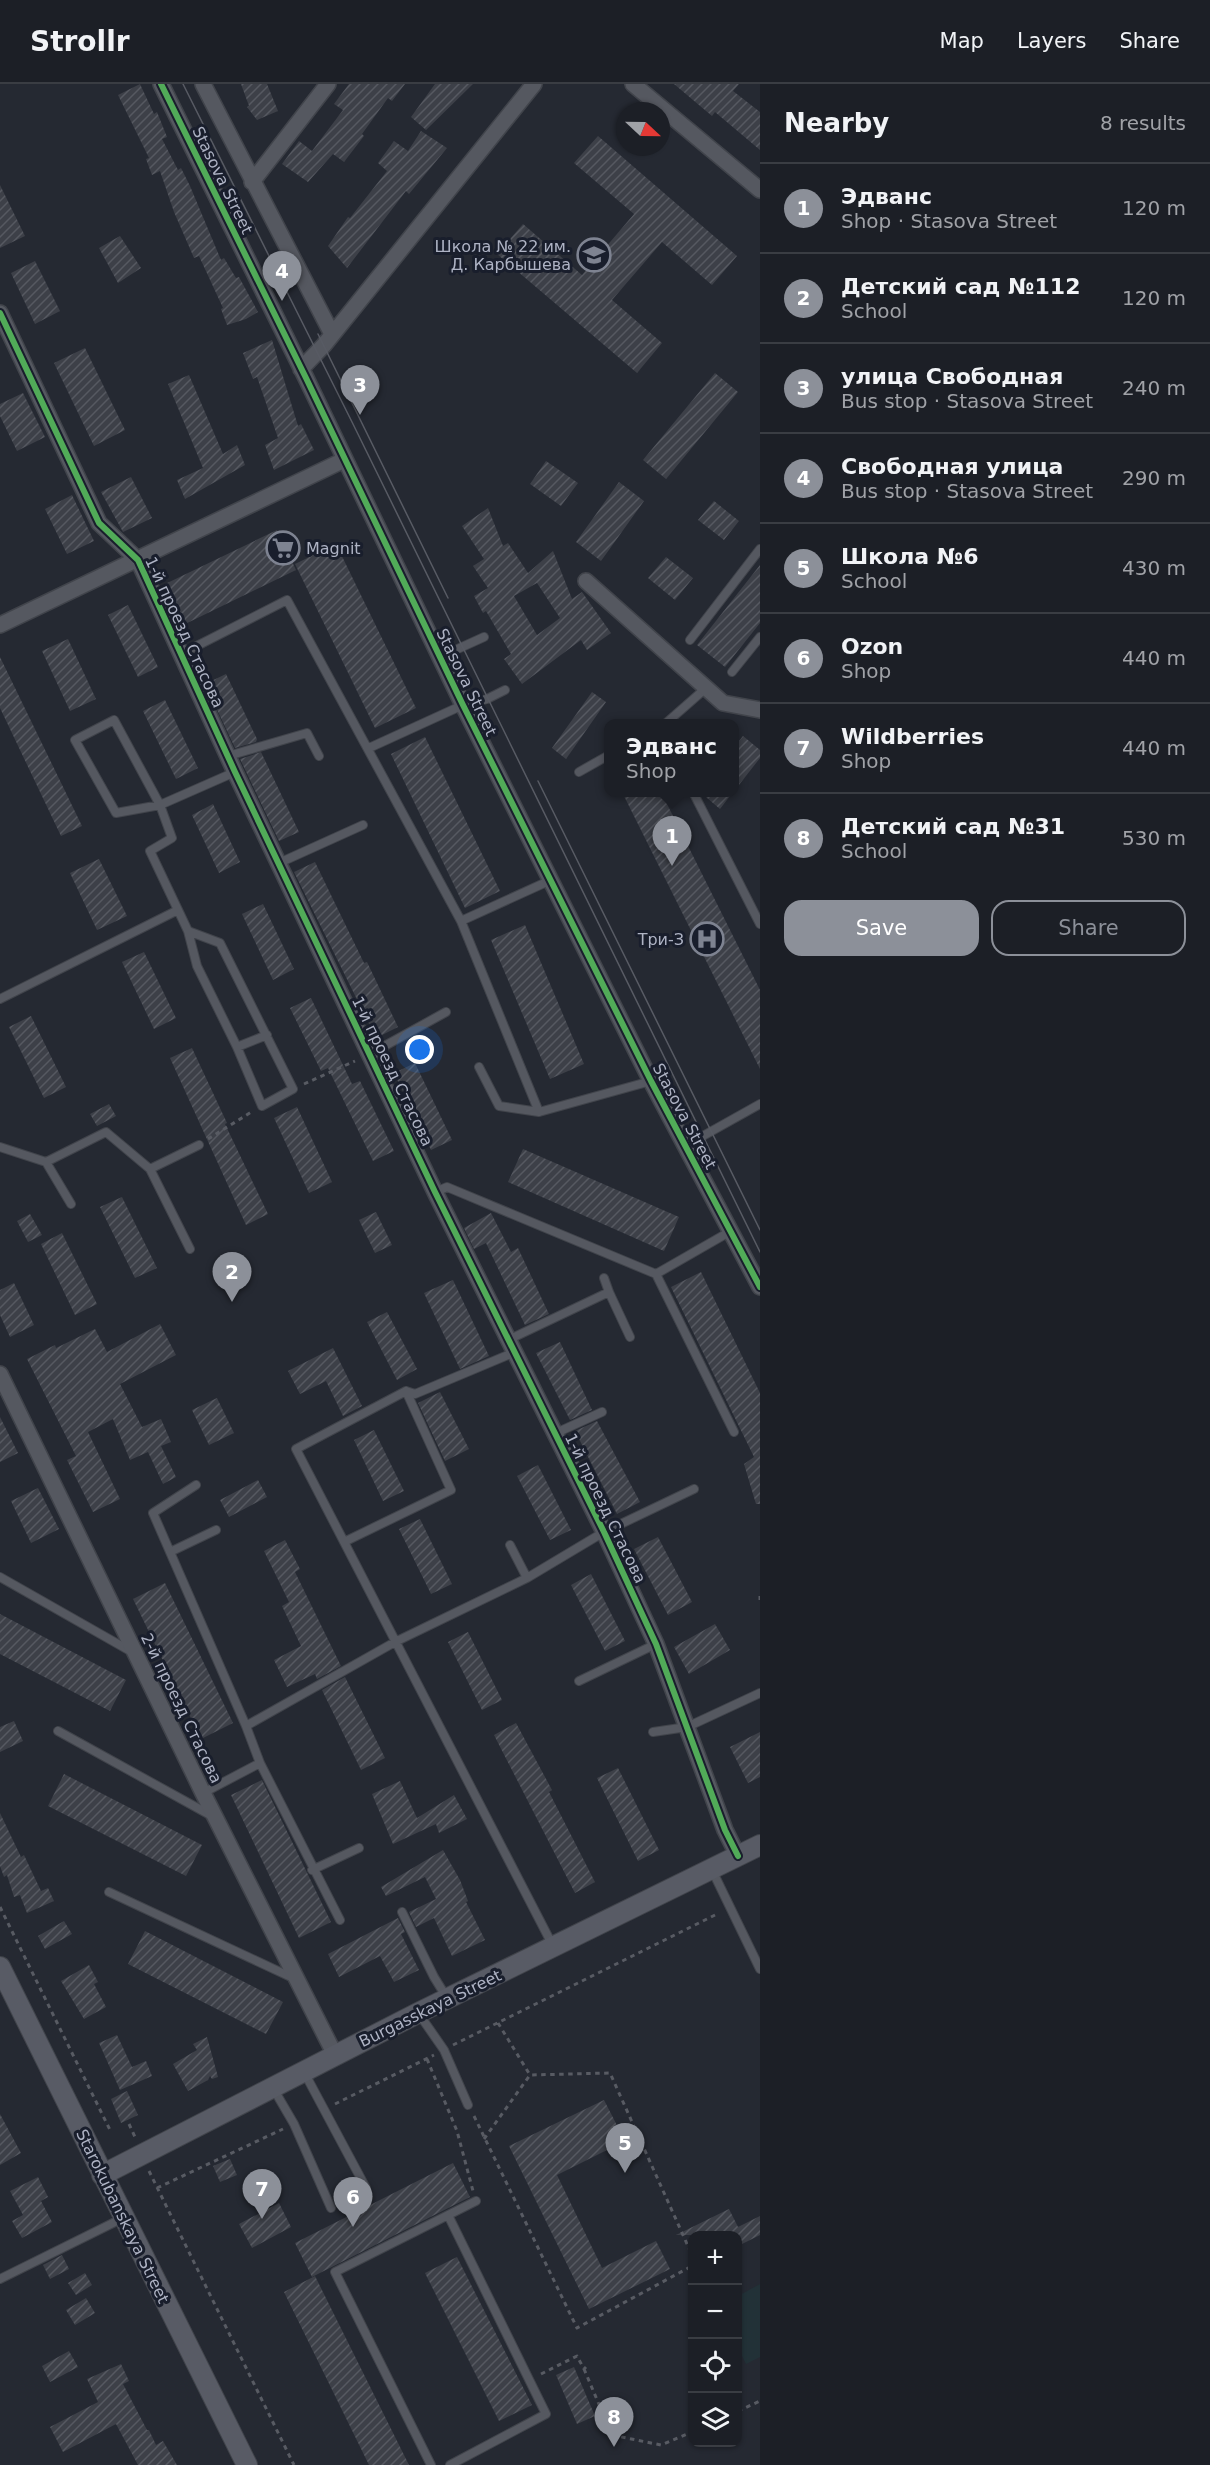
<!DOCTYPE html>
<html lang="en">
<head>
<meta charset="utf-8">
<style>
  :root { --surface:#1c1f26; --page:#292c32; --text:#f1f3f6; --muted:#a0a2a7; --line:#3a3d43; --accent:#8c9099 }
  body { margin:0; font-family:"DejaVu Sans",sans-serif; background:var(--page); color:var(--text) }
  .controls { position:absolute; right:18px; bottom:18px; display:grid; overflow:hidden; border-radius:12px; box-shadow:0 2px 4px #0004 }
  .controls button { width:54px; height:54px; display:grid; place-items:center; padding:0; border:0; border-bottom:2px solid var(--line); background:var(--surface); color:var(--text); font:30px sans-serif }
  .compass { position:absolute; left:616px; top:18px; width:54px; height:54px; border-radius:50%; background:var(--surface); box-shadow:0 2px 4px #0004; rotate:112deg }
  .you { position:absolute; left:420px; top:966px; width:21px; height:21px; margin:-15px; border:4px solid #fff; border-radius:50%; background:#1a73e8; box-shadow:0 0 0 9px #1a73e833 }
  .badge { display:grid; place-items:center; width:39px; height:39px; border-radius:50%; background:var(--accent); color:#fff; font-size:20px; font-weight:700 }
  .pin { position:absolute; translate:-50% -50px; filter:drop-shadow(0 2px 3px #0008) }
  .pin::after { content:''; position:absolute; top:32px; width:21px; height:18px; background:inherit; clip-path:polygon(0 0,100% 0,50% 100%) }
  .popup { position:absolute; left:604px; top:635px; width:135px; height:78px; box-sizing:border-box; display:grid; place-content:center; border-radius:12px; background:var(--surface); filter:drop-shadow(0 2px 4px #0005); font-size:20px; white-space:nowrap; color:var(--muted) }
  .popup b { font-size:22px; color:var(--text) }
  .popup::after { content:''; position:absolute; left:50%; top:100%; margin-left:-12px; border:12px solid transparent; border-top-color:var(--surface) }
  .list { margin:0; padding:0; list-style:none }
  h2 { display:flex; justify-content:space-between; align-items:center; height:78px; margin:0; padding:0 24px; font-size:26px }
  h2 small { font-size:20px; font-weight:400; color:var(--muted) }
  .list li { display:grid; grid-template-columns:39px 1fr auto; gap:18px; align-items:center; box-sizing:border-box; height:90px; padding:0 24px; border-top:2px solid var(--line) }
  .list b { display:block; font-size:22px; white-space:nowrap }
  .list p { margin:0; font-size:20px; white-space:nowrap; color:var(--muted) }
  .list em { font-size:20px; font-style:normal; color:var(--muted) }
  .actions { display:flex; gap:12px; padding:18px 24px }
  .actions a { flex:1; padding:14px 0; border:2px solid var(--accent); border-radius:18px; text-align:center; font-size:21px; color:var(--accent) }
  .actions .main { background:var(--accent); color:#fff }
  .icon { flex:none; width:33px; height:33px; fill:none; stroke:currentColor; stroke-width:2; stroke-linecap:round; stroke-linejoin:round }
  .map { position:relative; flex:none; width:760px; height:2381px; overflow:hidden }
  header { display:flex; align-items:center; gap:36px; box-sizing:border-box; height:84px; padding:0 30px; background:var(--surface); border-bottom:2px solid var(--line) }
  header strong { font-size:28px }
  nav { display:flex; gap:33px; margin-inline-start:auto; font-size:21px }
  main { display:flex }
  aside { flex:1; background:var(--surface) }
  .map>svg:first-child { display:block }
  .green { fill:#223137 }
  .building { fill:url(#building-hatch); fill-rule:evenodd }
  .lines { fill:none; stroke-linecap:round; stroke-linejoin:round }
  .lane-casing { stroke:#41444b; stroke-width:10 }
  .street-casing { stroke:#41444b; stroke-width:18 }
  .secondary-casing { stroke:#41444b; stroke-width:22 }
  .path { stroke:#585b63; stroke-width:3; stroke-dasharray:4.5 4.5; stroke-linecap:butt }
  .lane { stroke:#555860; stroke-width:8 }
  .street { stroke:#555860; stroke-width:15 }
  .secondary { stroke:#585b65; stroke-width:20 }
  .tram { stroke:#585b64; stroke-width:1.5 }
  .cycleway-casing { stroke:#191e2c; stroke-width:10 }
  .cycleway { stroke:#51ab58; stroke-width:6 }
  .labels { text-anchor:middle; stroke-width:6; stroke-linejoin:round; paint-order:stroke }
  .street-label { font-size:16px; fill:#aeb3c4; stroke:#191e2c }
  .poi-label { font-size:16px; fill:#aeb3c4; stroke:#191e2c; text-anchor:end }
</style>
</head>
<body>
<header>
<strong>Strollr</strong>
<nav><a>Map</a><a>Layers</a><a>Share</a></nav>
</header>
<main>
<div class="map">
<svg width="760" height="2381" viewBox="0 0 760 2381">
  <defs>
    <pattern id="building-hatch" width="6" height="6" patternUnits="userSpaceOnUse" patternTransform="scale(1.5)"><rect width="6" height="6" fill="#3d4048"/><path d="M-1 1l2-2M0 6l6-6M5 7l2-2" fill="none" stroke="#565961"/></pattern>
  </defs>
  <rect width="100%" height="100%" fill="#252932"/>
  <path class="green" d="M760 2200V2273L746 2280 738 2264V2212Z"/>
  <path class="building" d="M140 0 154 30 157 28 167 53 162 55 178 86 181 84 190 102 221 176 224 174 236 194 239 193 258 228 246 235 227 241 221 225 223 224 199 172 194 174 174 128 160 87 152 91 146 75 149 74 118 11Z
    M241 0H267L278 27 257 36 247 23 249 22Z
    M349 0H405L392 17 388 14 362 50 364 52 344 78 333 70 308 98 282 80 299 57 312 67 343 26 334 20Z
    M435 0H473L426 46 411 33Z
    M674 0H739L733 7 760 28V66L715 28 712 32Z
    M421 47 447 64 409 110 406 107 347 184 328 162 348 133 350 134 387 87 378 79 394 57 408 67Z
    M598 52 737 172 712 201 662 158 612 216 662 259 637 289 497 170 523 140 582 191 634 130 574 79Z
    M0 101 25 152 0 164Z
    M120 152 141 184 118 199 99 164Z
    M35 177 60 227 35 240 11 189Z
    M272 256 298 342 301 340 314 366 274 386 265 361 278 354 257 293 253 295 243 269Z
    M85 264 125 346 94 362 54 279Z
    M715 289 738 308 666 395 643 376Z
    M189 291 223 370 237 361 245 381 185 415 177 396 203 384 168 300Z
    M23 309 45 353 17 367 0 332V320Z
    M546 377 578 399 561 422 530 400Z
    M131 393 152 434 123 448 101 408Z
    M619 398 644 417 601 477 576 458Z
    M72 411 94 457 67 470 45 425Z
    M714 417 739 437 724 456 698 436Z
    M488 424 503 462 508 459 528 489 553 467 572 515 582 508 611 549 587 566 581 556 522 600 504 575 511 570 486 527 483 529 474 512 488 504 473 482 484 475 462 442ZM537 499 560 534 537 551 514 512Z
    M277 446 296 486 179 543 161 502Z
    M336 460 416 624 375 644 295 480Z
    M666 473 693 494 675 516 648 494Z
    M760 481V539L725 583 697 561Z
    M128 521 158 583 138 593 108 531Z
    M68 555 96 615 70 627 42 567Z
    M0 573 82 742 61 752 0 624Z
    M226 590 257 655 256 658 235 664 205 600Z
    M592 608 606 618 566 675 552 664Z
    M165 616 198 684 176 695 143 627Z
    M743 652 760 666V674L735 706V662Z
    M425 653 500 807 465 824 391 670Z
    M261 668 299 748 279 757 240 675Z
    M622 708H661L760 906V985Z
    M700 708H733L720 725Z
    M213 720 240 778 219 789 192 731Z
    M99 775 127 832 97 846 70 789Z
    M315 778 364 879 367 878 398 943 376 954 294 788Z
    M263 820 294 885 273 896 242 830Z
    M525 841 584 980 550 995 491 856Z
    M144 868 176 934 154 945 122 878Z
    M311 914 352 1000 360 997 394 1067 373 1077 328 984 321 987 290 924Z
    M31 932 66 1003 44 1014 9 943Z
    M192 964 227 1039 225 1040 268 1130 246 1141 170 974Z
    M415 979 452 1056 431 1066 394 989Z
    M109 1020 116 1032 97 1042 90 1030Z
    M297 1023 332 1098 309 1109 274 1034Z
    M523 1065 679 1133 664 1167 508 1098Z
    M122 1113 157 1184 135 1194 100 1123Z
    M376 1128 392 1161 375 1169 359 1136Z
    M491 1129 511 1168 518 1164 549 1230 525 1241 486 1159 474 1165 464 1144Z
    M30 1130 42 1151 28 1158 17 1137Z
    M62 1149 97 1220 75 1231 41 1160Z
    M701 1188 760 1309V1420H756L744 1380 754 1373 671 1203Z
    M453 1196 489 1272 460 1285 424 1209Z
    M14 1199 34 1241 10 1253 0 1231V1206Z
    M387 1228 417 1285 397 1296 367 1238Z
    M160 1240 176 1271 120 1300 142 1343 161 1335 171 1358 161 1362 176 1393 163 1400 148 1368 130 1376 113 1335 88 1348 120 1415 93 1428 67 1376 76 1372 27 1275 55 1261 56 1264 95 1245 107 1268Z
    M560 1258 592 1326 570 1336 536 1269Z
    M333 1264 362 1322 343 1332 326 1297 300 1310 288 1287Z
    M440 1308 469 1365 445 1377 418 1319Z
    M217 1314 234 1349 209 1361 192 1326Z
    M0 1333 18 1369 0 1378Z
    M597 1337 640 1418 617 1430 575 1347Z
    M374 1346 404 1407 383 1417 354 1356Z
    M538 1381 571 1446 550 1456 517 1392Z
    M258 1396 267 1413 229 1433 220 1416Z
    M38 1404 59 1445 31 1459 11 1417Z
    M420 1435 452 1500 431 1510 399 1445Z
    M658 1453 692 1518 668 1531 634 1465Z
    M285 1456 300 1485 295 1488 341 1582 317 1595 315 1590 287 1603 274 1576 301 1562 282 1522 289 1518 264 1467Z
    M591 1490 625 1557 605 1567 571 1501Z
    M165 1499 233 1639 201 1655 133 1515Z
    M0 1530 126 1596 110 1627 0 1570Z
    M715 1540 730 1566 689 1590 674 1563Z
    M468 1548 502 1616 482 1626 448 1558Z
    M345 1593 385 1674 361 1686 322 1606Z
    M14 1637 23 1657 0 1668V1643Z
    M516 1639 552 1706 549 1708 595 1798 575 1809 494 1651Z
    M760 1648V1693L748 1699 730 1663Z
    M618 1684 659 1766 638 1777 597 1694Z
    M64 1690 202 1761 186 1792 48 1722Z
    M262 1696 331 1838 299 1854 231 1711Z
    M400 1697 417 1734 454 1711 467 1735 439 1749 436 1740 393 1760 372 1710Z
    M0 1729 21 1773 24 1771 41 1807 48 1804 54 1817 27 1829 20 1811 14 1813 7 1791 4 1793 0 1782Z
    M443 1766 460 1796 468 1817 466 1818 485 1856 452 1872 434 1834 416 1843 409 1828 436 1815 425 1793 386 1812 381 1803Z
    M398 1834 405 1848 401 1850 419 1886 394 1898 380 1872 339 1893 328 1870Z
    M64 1837 72 1850 45 1865 38 1852Z
    M145 1847 283 1918 266 1950 128 1880Z
    M89 1881 98 1898 94 1900 106 1923 84 1935 61 1897Z
    M117 1951 132 1983 146 1977 152 1992 120 2006 99 1959Z
    M207 1953 218 1993 212 1995 210 1992 208 1996 188 2007 173 1980 197 1966 193 1960Z
    M127 2007 138 2031 121 2039 111 2015Z
    M604 2016 625 2057 557 2091 602 2184 656 2157 670 2185 589 2225 509 2062Z
    M0 2030 21 2069 0 2081Z
    M230 2075 237 2091 220 2098 213 2082Z
    M453 2079 470 2113 312 2193 295 2159Z
    M38 2093 48 2113 41 2117 52 2138 22 2154 12 2137 23 2131 10 2107Z
    M279 2119 291 2143 252 2164 239 2140Z
    M729 2125 738 2143 760 2132V2151L738 2162V2151H676Z
    M62 2171 69 2185 50 2195 43 2181Z
    M457 2173 532 2321 499 2337 425 2189Z
    M85 2189 92 2201 76 2211 68 2199Z
    M315 2192 409 2381H369L284 2208Z
    M86 2214 95 2229 75 2241 66 2226Z
    M69 2267 78 2283 50 2298 42 2282Z
    M121 2280 129 2297 123 2300 147 2346H149L156 2361 163 2357 177 2381H138L116 2340 63 2368 50 2343 98 2318 87 2295Z
    M574 2283 595 2332 577 2340 556 2291Z"/>
  <g class="lines">
    <defs>
      <path id="lane" d="M690 556 760 465
        M181 570 287 516 461 837
        M440 573 484 553
        M732 588 760 553
        M665 640 706 604
        M369 664 463 621 487 615 505 606
        M228 672 307 649 319 672
        M579 688 609 671
        M693 708 760 840
        M279 779 363 741
        M551 796 461 837 539 1028 651 997
        M188 847 220 859 293 1005 262 1022 237 963 197 882 188 847 150 767 172 754 160 721 116 729 75 656 114 636 160 721 235 688
        M0 915 178 826
        M237 963 267 951
        M370 970 446 928
        M479 983 499 1022 539 1028
        M685 1062 760 1020
        M0 1063 46 1078 106 1048 150 1085 190 1165
        M46 1078 71 1120
        M150 1085 199 1061
        M435 1108 447 1103 656 1190 731 1147
        M656 1190 734 1348
        M609 1208 630 1253
        M510 1255 609 1208 604 1194
        M515 1268 415 1310 406 1307 296 1365 553 1862
        M556 1349 602 1328
        M196 1401 153 1429 246 1642
        M344 1458 451 1406 406 1307
        M510 1461 527 1494
        M170 1468 216 1446
        M0 1493 132 1568
        M579 1597 656 1560
        M58 1647 212 1732
        M653 1648 687 1643 760 1609
        M260 1679 246 1642 395 1558 527 1494 604 1448 694 1405
        M203 1709 260 1679 340 1836
        M312 1786 359 1764
        M712 1786 760 1885
        M109 1808 293 1894
        M402 1828 434 1893 447 1914
        M419 1930 444 1966 468 2021
        M304 1988 366 2104
        M273 2004 294 2040 331 2124
        M448 2131 546 2330 450 2381
        M0 2195 123 2134
        M431 2381 335 2188 476 2117"/>
      <path id="street" d="M161 0 306 294 463 621 651 997 760 1203
        M203 0 332 250
        M633 0 760 106
        M252 98 328 0
        M0 229 99 439 138 476 235 688 435 1108 604 1448 656 1560 725 1746 738 1772
        M301 285 324 261 534 0
        M586 497 723 619 760 626
        M0 541 344 376
        M0 1290 203 1709 335 1971"/>
      <path id="secondary" d="M0 1883 247 2381
        M102 2091 418 1929 760 1761"/>
    </defs>
    <use href="#lane" class="lane-casing"/>
    <use href="#street" class="street-casing"/>
    <use href="#secondary" class="secondary-casing"/>
    <path class="path" d="M304 1000 355 977
      M208 1055 253 1027
      M760 1512V1516
      M0 1823 111 2048
      M498 1939 530 1991
      M453 1961 719 1829
      M427 1975 457 2047 473 2107
      M335 2020 434 1971
      M474 2032 577 2244 692 2182
      M129 2040 135 2053
      M484 2055 530 1991 610 1989 692 2171
      M149 2087 294 2381
      M157 2104 283 2045
      M584 2285 612 2351 661 2361 692 2348
      M541 2290 577 2272 584 2285 586 2283
      M738 2327 760 2317"/>
    <use href="#lane" class="lane"/>
    <use href="#street" class="street"/>
    <use href="#secondary" class="secondary"/>
    <path class="tram" d="M183 0 352 338 760 1168
      M318 250 448 514
      M538 697 760 1146"/>
    <defs>
      <path id="cycleway" d="M161 0 306 294 463 621 651 997 760 1203
        M0 229 99 439 138 476 235 688 435 1108 604 1448 656 1560 725 1746 738 1772"/>
    </defs>
    <use href="#cycleway" class="cycleway-casing"/>
    <use href="#cycleway" class="cycleway"/>
  </g>
  <defs>
    <symbol id="school-ring" viewBox="-11 -11 22 22"><circle r="9.5" fill="#191e2c" stroke="#7e8391" stroke-width="1.5"/><path d="M0-5L7-2L0 1L-7-2ZM-4 1L0 2.5L4 1V4Q0 6-4 4Z" fill="#7e8391"/></symbol>
    <symbol id="supermarket-ring" viewBox="-11 -11 22 22"><circle r="9.5" fill="#191e2c" stroke="#7e8391" stroke-width="1.5"/><path d="M-6-5.5h2.5l.6 2H6L4.5 2H-2.5L-4.4-4H-6ZM-1.5 3.2a1.3 1.3 0 1 0 .1 0ZM3 3.2a1.3 1.3 0 1 0 .1 0Z" fill="#7e8391"/></symbol>
    <symbol id="hospital-ring" viewBox="-11 -11 22 22"><circle r="9.5" fill="#191e2c" stroke="#7e8391" stroke-width="1.5"/><path d="M-5-5h3v3.5h4V-5h3V5h-3V1.5h-4V5h-3Z" fill="#7e8391"/></symbol>
  </defs>
  <g fill-rule="evenodd">
    <use href="#school-ring" x="575" y="152" width="38" height="38"/>
    <use href="#supermarket-ring" x="264" y="445" width="38" height="38"/>
    <use href="#hospital-ring" x="688" y="836" width="38" height="38"/>
  </g>
  <g class="labels">
    <g class="street-label">
      <text transform="translate(223 96) rotate(64)" y="6">Stasova Street</text>
      <text transform="translate(185 548) rotate(65)" y="6">1-й проезд Стасова</text>
      <text transform="translate(467 598) rotate(64)" y="6">Stasova Street</text>
      <text transform="translate(393 987) rotate(64)" y="6">1-й проезд Стасова</text>
      <text transform="translate(685 1032) rotate(62)" y="6">Stasova Street</text>
      <text transform="translate(606 1424) rotate(64)" y="6">1-й проезд Стасова</text>
      <text transform="translate(182 1624) rotate(64)" y="6">2-й проезд Стасова</text>
      <text transform="translate(430 1924) rotate(-26)" y="6">Burgasskaya Street</text>
      <text transform="translate(123 2132) rotate(64)" y="6">Starokubanskaya Street</text>
    </g>
    <g class="poi-label">
      <text x="571" y="168">Школа № 22 им.<tspan x="571" dy="18">Д. Карбышева</tspan></text>
      <text x="306" y="470" text-anchor="start">Magnit</text>
      <text x="684" y="861">Три-З</text>
    </g>
  </g>
</svg>
<div class="controls">
<button>+</button>
<button>−</button>
<button><svg class="icon" aria-label="locate" viewBox="0 0 24 24"><circle cx="12" cy="12" r="6"/><path d="M12 2v4M12 18v4M2 12h4M18 12h4"/></svg></button>
<button><svg class="icon" aria-label="layers" viewBox="0 0 24 24"><path d="M12 4l9 5-9 5-9-5zM3 14l9 5 9-5"/></svg></button>
</div>
<svg class="compass" viewBox="-18 -18 36 36"><path d="M0-13l5 13h-10z" fill="#e53935"/><path d="M0 13l5-13h-10z" fill="#a0a2a7"/></svg>
<div class="you"></div>
<div class="pin badge" style="left:672px;top:782px">1</div>
<div class="popup"><b>Эдванс</b>Shop</div>
<div class="pin badge" style="left:232px;top:1218px">2</div>
<div class="pin badge" style="left:360px;top:331px">3</div>
<div class="pin badge" style="left:282px;top:217px">4</div>
<div class="pin badge" style="left:625px;top:2089px">5</div>
<div class="pin badge" style="left:353px;top:2143px">6</div>
<div class="pin badge" style="left:262px;top:2135px">7</div>
<div class="pin badge" style="left:614px;top:2363px">8</div>
</div>
<aside>
<h2>Nearby<small>8 results</small></h2>
<ul class="list">
<li><span class="badge">1</span><div><b>Эдванс</b><p>Shop · Stasova Street</p></div><em>120 m</em></li>
<li><span class="badge">2</span><div><b>Детский сад №112</b><p>School</p></div><em>120 m</em></li>
<li><span class="badge">3</span><div><b>улица Свободная</b><p>Bus stop · Stasova Street</p></div><em>240 m</em></li>
<li><span class="badge">4</span><div><b>Свободная улица</b><p>Bus stop · Stasova Street</p></div><em>290 m</em></li>
<li><span class="badge">5</span><div><b>Школа №6</b><p>School</p></div><em>430 m</em></li>
<li><span class="badge">6</span><div><b>Ozon</b><p>Shop</p></div><em>440 m</em></li>
<li><span class="badge">7</span><div><b>Wildberries</b><p>Shop</p></div><em>440 m</em></li>
<li><span class="badge">8</span><div><b>Детский сад №31</b><p>School</p></div><em>530 m</em></li>
</ul>
<div class="actions"><a class="main">Save</a><a>Share</a></div>
</aside>
</main>
</body>
</html>
